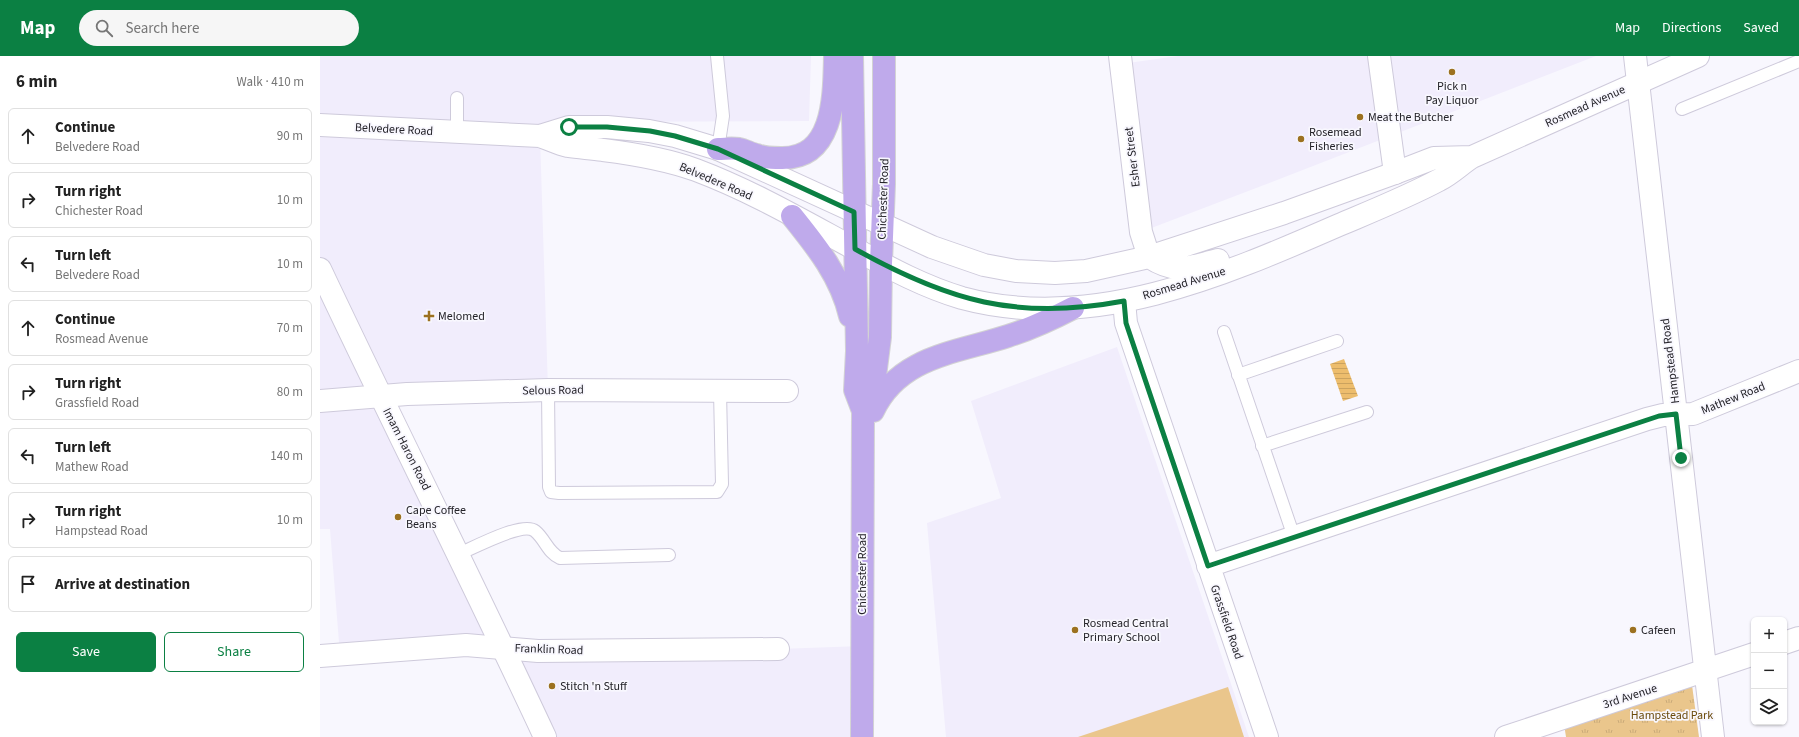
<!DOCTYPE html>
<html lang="en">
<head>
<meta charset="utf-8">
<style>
  :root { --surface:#fff; --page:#f6f6f6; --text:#222; --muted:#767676; --line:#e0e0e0; --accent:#0b8043 }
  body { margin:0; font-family:"Source Sans 3",sans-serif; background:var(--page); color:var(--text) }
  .controls { position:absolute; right:12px; bottom:12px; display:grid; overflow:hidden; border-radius:6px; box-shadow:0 1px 3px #0004 }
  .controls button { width:36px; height:36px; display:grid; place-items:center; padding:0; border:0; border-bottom:1px solid var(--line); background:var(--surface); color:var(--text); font:20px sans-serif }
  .stop { position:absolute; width:12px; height:12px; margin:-9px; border:3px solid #0b8043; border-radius:50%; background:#fff }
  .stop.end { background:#0b8043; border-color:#fff; box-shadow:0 1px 4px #0008 }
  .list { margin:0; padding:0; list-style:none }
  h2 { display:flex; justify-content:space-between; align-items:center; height:52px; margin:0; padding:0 16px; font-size:17px }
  h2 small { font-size:13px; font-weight:400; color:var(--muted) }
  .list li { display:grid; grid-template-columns:26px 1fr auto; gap:12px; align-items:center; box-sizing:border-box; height:56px; margin:0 8px 8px; padding:0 8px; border:1px solid var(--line); border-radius:6px }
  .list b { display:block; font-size:15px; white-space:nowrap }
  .list p { margin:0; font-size:13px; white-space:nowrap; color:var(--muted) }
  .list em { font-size:13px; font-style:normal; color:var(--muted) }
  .actions { display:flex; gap:8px; padding:12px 16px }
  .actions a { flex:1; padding:9px 0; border:1px solid var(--accent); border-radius:6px; text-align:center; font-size:14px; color:var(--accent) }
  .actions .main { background:var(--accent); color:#fff }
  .icon { flex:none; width:22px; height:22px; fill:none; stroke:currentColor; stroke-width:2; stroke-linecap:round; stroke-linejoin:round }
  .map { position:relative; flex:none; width:1479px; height:681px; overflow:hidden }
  header { display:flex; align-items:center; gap:24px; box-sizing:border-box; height:56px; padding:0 20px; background:var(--accent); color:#fff }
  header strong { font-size:19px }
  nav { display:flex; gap:22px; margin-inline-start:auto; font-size:14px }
  .search { width:280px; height:36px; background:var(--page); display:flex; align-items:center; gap:10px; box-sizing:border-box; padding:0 14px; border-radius:22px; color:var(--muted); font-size:15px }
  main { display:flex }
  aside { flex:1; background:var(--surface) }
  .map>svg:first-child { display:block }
  .built { fill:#f1edfc }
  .grass { fill:url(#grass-tufts) }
  .garden { fill:#eac68c }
  .water { fill:url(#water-rules) }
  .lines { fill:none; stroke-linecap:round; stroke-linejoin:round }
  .lane-casing { stroke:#cecadb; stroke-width:14 }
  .street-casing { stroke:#cecadb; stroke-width:24 }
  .secondary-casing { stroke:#cecadb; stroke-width:24 }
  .primary-casing { stroke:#d3d3d4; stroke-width:24 }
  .lane { stroke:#fff; stroke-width:12 }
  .street { stroke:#fff; stroke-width:22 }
  .secondary { stroke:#fff; stroke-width:22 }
  .primary { stroke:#bfaaeb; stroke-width:22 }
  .route { stroke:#0b8043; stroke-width:5 }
  .poi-dot { fill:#9c7120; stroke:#f8f7fe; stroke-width:1.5 }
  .labels { text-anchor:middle; stroke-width:3.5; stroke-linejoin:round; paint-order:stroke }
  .poi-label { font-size:12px; fill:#242329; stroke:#f8f7fe; text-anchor:start }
  .street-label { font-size:12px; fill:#242329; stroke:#f8f7fe }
  .park-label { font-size:12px; fill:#6b4b0c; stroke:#f8f7fe }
</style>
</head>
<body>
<header>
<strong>Map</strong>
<div class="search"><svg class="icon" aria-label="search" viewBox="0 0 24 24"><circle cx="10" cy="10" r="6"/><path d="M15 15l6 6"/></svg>Search here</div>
<nav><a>Map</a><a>Directions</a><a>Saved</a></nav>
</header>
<main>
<aside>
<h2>6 min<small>Walk · 410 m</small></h2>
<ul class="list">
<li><svg class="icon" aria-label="ahead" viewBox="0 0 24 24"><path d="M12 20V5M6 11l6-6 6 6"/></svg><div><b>Continue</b><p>Belvedere Road</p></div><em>90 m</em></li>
<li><svg class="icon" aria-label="right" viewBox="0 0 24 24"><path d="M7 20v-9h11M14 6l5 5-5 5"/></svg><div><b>Turn right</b><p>Chichester Road</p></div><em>10 m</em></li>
<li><svg class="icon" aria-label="left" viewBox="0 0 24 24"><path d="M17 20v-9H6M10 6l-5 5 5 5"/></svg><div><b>Turn left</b><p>Belvedere Road</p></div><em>10 m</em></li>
<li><svg class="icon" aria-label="ahead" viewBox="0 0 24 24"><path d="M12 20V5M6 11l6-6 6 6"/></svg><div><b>Continue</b><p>Rosmead Avenue</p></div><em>70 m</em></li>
<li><svg class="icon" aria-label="right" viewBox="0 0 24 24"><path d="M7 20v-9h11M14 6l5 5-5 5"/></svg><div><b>Turn right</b><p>Grassfield Road</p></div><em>80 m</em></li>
<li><svg class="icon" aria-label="left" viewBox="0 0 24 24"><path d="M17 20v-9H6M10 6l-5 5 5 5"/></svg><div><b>Turn left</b><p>Mathew Road</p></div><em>140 m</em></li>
<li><svg class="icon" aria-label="right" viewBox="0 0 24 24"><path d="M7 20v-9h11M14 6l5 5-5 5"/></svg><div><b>Turn right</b><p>Hampstead Road</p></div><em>10 m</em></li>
<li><svg class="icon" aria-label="arrive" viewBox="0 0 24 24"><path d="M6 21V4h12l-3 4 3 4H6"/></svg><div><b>Arrive at destination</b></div></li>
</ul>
<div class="actions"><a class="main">Save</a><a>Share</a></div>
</aside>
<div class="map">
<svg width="1479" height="681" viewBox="0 0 1479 681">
  <defs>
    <pattern id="grass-tufts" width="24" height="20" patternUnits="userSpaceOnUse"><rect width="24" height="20" fill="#eac68c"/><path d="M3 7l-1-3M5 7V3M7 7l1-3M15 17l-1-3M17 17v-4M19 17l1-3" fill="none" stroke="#c9aa79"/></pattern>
    <pattern id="water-rules" width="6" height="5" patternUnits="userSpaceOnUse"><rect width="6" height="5" fill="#edbd6d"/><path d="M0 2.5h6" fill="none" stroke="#cba25e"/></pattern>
  </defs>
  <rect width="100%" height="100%" fill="#f8f7fe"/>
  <path class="built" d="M0 0H491L489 65 248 66 220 80 228 334 61 340 184 591 458 593 542 590V681H225L183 591 20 599 10 473H0Z
    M858 0H1276L944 129 821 176 801 8Z
    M797 291 929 681H626L607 467 681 442 651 345Z"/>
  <path class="grass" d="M1372 629 1379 681H1246L1244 668Z"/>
  <path class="garden" d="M908 631 924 681H758Z"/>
  <path class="water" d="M1024 303 1038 340 1023 345 1010 308Z"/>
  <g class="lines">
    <defs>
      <path id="lane" d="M397 0 403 60 398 93
        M137 42V76
        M1362 53 1479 5
        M904 276 974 481
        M918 319 1017 285
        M228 334 229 431 231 436 239 437 397 436 402 428 400 335
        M942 390 1047 356
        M139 498C153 492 203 465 215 475 225 483 228 497 240 502L349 499"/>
      <path id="street" d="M800 0 821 176 829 201
        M1059 0 1075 117
        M1315 0 1393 681
        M804 245 806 267 947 681
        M0 345 87 338 228 334 467 335
        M888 510 1327 363 1343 359 1373 358 1479 315
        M1464 587 1479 582
        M0 600 146 589 218 595 458 593
        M1186 681 1434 598"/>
      <path id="secondary" d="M0 69 220 80C229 83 239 88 248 90 260 92 271 92 283 94 315 98 346 103 376 114 432 135 485 166 537 194 571 213 605 231 642 242 771 277 902 220 1019 169 1052 155 1087 141 1119 124 1131 118 1141 108 1152 101L1378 0
        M220 80 249 71H287L329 75 355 80 398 93 612 191 664 209 696 215 735 217 766 215 829 201 964 157 1075 117 1114 102 1152 101
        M829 201C857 219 869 211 898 204
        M0 213C74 370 152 524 225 681"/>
      <path id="primary" d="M532 0 537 295 535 334 543 355 542 681
        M398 93C405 93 412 92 419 93 425 94 431 98 437 99 444 102 453 102 461 102 515 103 514 39 515 0
        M472 160C497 191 521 221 530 260
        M543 355 553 336 560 281 561 207 564 128V0
        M553 355C579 300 636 297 688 280 710 273 732 263 753 252"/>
    </defs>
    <use href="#lane" class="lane-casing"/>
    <use href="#street" class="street-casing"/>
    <use href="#secondary" class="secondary-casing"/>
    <use href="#primary" class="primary-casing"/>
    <use href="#lane" class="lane"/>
    <use href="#street" class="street"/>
    <use href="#secondary" class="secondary"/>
    <use href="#primary" class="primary"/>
  </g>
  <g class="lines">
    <path class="route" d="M249 71H287L330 75 355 80 398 93 534 156 535 193C628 245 697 265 804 245L806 267 888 510 1339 360 1356 358 1361 402"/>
  </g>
  <g class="poi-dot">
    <circle cx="1132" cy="16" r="4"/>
    <circle cx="1040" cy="61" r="4"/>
    <circle cx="981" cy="83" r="4"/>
    <path d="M107 254h4v4h4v4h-4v4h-4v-4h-4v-4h4z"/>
    <circle cx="78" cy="461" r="4"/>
    <circle cx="755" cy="574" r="4"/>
    <circle cx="1313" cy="574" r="4"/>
    <circle cx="232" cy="630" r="4"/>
  </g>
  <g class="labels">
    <g class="poi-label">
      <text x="1132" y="34" text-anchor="middle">Pick n<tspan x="1132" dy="14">Pay Liquor</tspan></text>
      <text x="1048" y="65">Meat the Butcher</text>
      <text x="989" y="80">Rosemead<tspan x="989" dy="14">Fisheries</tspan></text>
      <text x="118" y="264">Melomed</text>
      <text x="86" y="458">Cape Coffee<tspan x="86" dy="14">Beans</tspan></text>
      <text x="763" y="571">Rosmead Central<tspan x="763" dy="14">Primary School</tspan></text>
      <text x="1321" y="578">Cafeen</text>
      <text x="240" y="634">Stitch 'n Stuff</text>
    </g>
    <g class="street-label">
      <text transform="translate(1265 50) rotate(-24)" y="4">Rosmead Avenue</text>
      <text transform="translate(74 73) rotate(3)" y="4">Belvedere Road</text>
      <text transform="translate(812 101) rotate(-97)" y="4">Esher Street</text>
      <text transform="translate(396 125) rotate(23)" y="4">Belvedere Road</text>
      <text transform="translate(563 143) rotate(-88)" y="4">Chichester Road</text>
      <text transform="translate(864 227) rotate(-17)" y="4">Rosmead Avenue</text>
      <text transform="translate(1350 305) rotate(-97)" y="4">Hampstead Road</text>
      <text transform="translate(233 334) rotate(-1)" y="4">Selous Road</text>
      <text transform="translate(1413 342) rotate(-22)" y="4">Mathew Road</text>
      <text transform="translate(87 393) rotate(63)" y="4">Imam Haron Road</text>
      <text transform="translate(542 518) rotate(-90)" y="4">Chichester Road</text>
      <text transform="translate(907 566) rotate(71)" y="4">Grassfield Road</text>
      <text transform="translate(229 593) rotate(2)" y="4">Franklin Road</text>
      <text transform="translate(1310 640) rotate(-18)" y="4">3rd Avenue</text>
    </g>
    <g class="park-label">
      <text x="1352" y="663">Hampstead Park</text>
    </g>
  </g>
</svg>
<div class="controls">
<button>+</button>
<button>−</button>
<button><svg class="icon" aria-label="layers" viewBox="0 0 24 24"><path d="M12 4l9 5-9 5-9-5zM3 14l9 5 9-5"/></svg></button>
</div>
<div class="stop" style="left:249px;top:71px"></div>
<div class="stop end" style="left:1361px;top:402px"></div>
</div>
</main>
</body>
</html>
